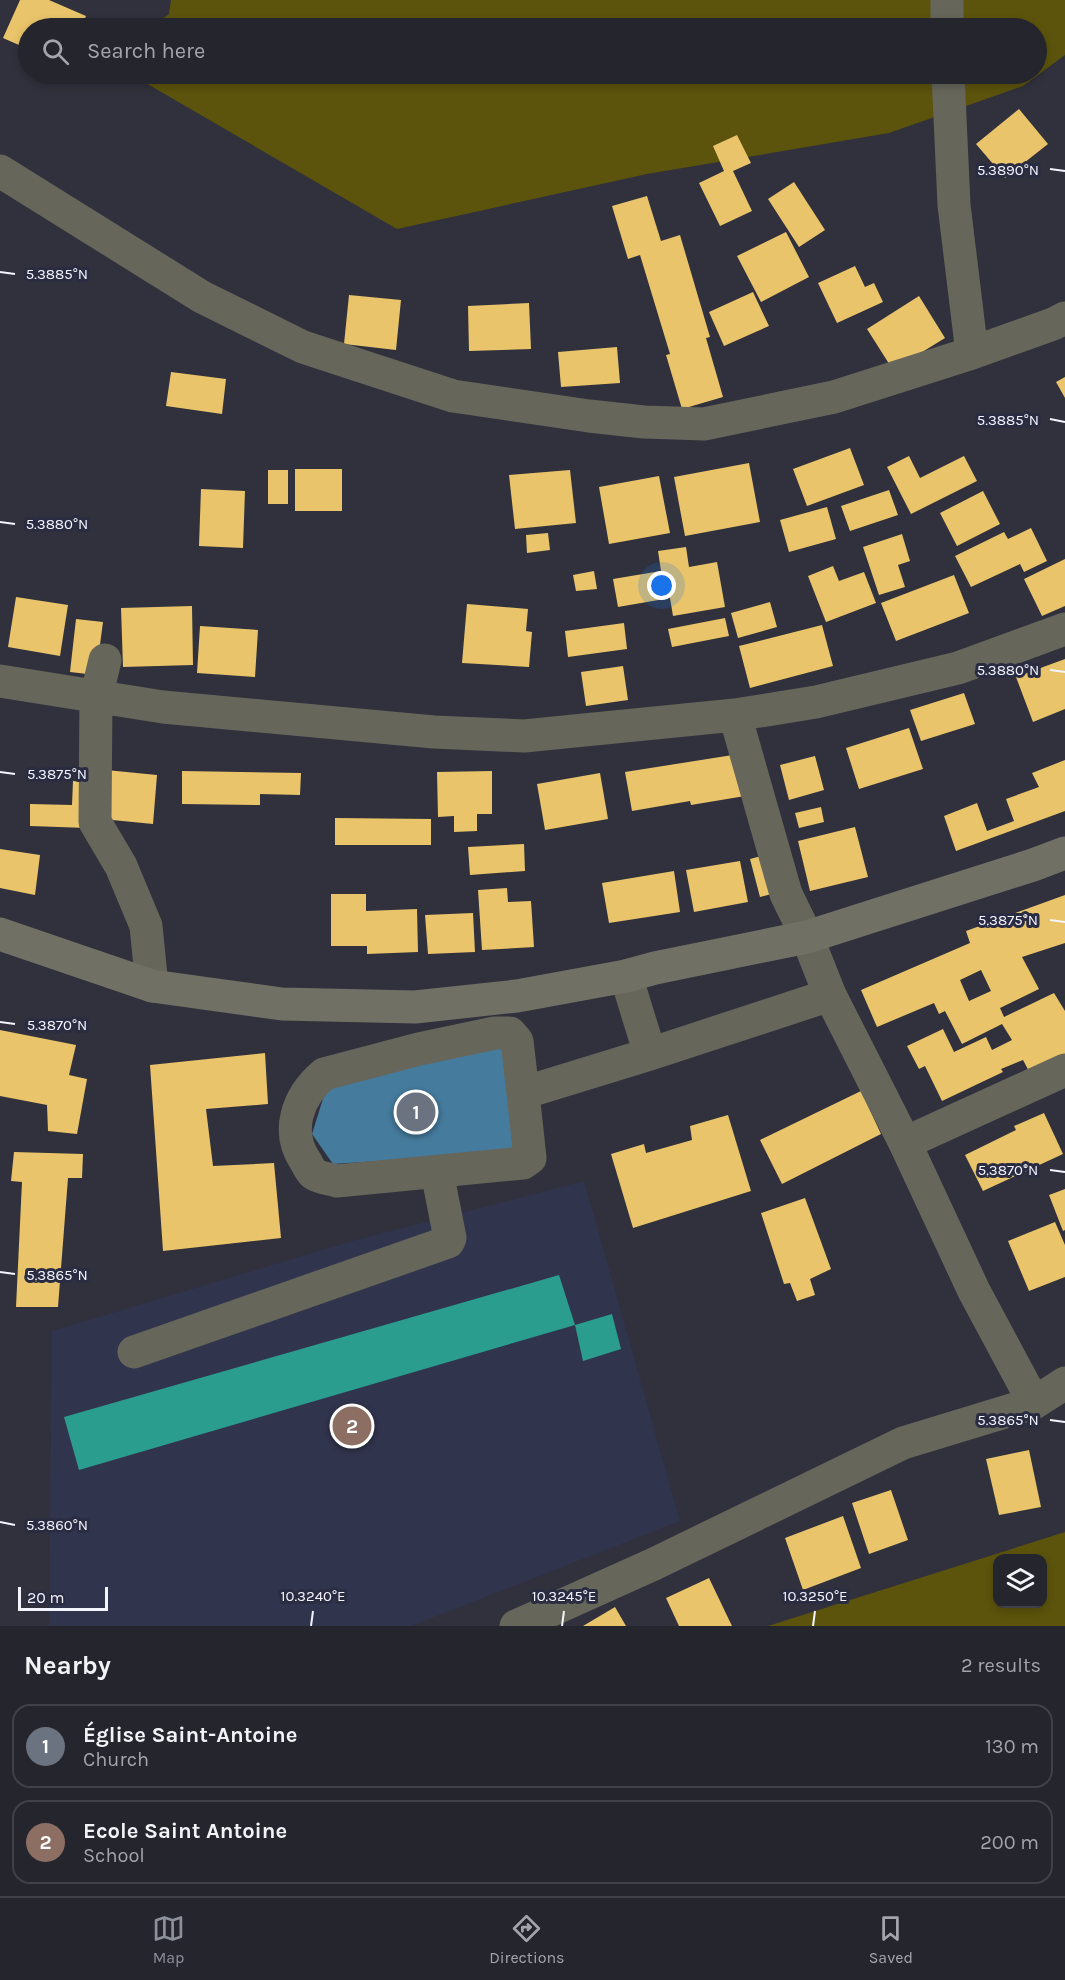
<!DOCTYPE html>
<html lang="en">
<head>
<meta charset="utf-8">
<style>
  :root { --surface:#24252d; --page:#303139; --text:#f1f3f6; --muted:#a3a5aa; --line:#414249; --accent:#8c9099 }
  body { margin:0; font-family:Karla,sans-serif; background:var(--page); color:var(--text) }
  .controls { position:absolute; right:18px; bottom:18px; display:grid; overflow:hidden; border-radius:12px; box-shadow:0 3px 9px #0003 }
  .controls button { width:54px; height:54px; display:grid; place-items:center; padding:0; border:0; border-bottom:2px solid var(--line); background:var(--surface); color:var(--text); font:30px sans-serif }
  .scale { position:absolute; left:18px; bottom:15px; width:90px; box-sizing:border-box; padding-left:6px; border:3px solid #f3f4fd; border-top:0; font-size:16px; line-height:21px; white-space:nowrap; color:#f3f4fd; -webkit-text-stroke:4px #2a2c42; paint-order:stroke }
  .you { position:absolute; left:662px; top:586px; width:21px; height:21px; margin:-15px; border:4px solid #fff; border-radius:50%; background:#1a73e8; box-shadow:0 0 0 9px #1a73e833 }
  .badge { display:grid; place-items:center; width:39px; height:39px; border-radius:50%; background:var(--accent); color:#fff; font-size:20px; font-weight:700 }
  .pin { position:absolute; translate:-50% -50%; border:3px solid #fff; box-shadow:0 2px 6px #0006 }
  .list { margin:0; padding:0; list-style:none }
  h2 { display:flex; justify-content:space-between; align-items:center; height:78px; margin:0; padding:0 24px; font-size:26px }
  h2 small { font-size:20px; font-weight:400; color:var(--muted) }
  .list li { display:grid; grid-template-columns:39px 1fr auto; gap:18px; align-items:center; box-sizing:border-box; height:84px; margin:0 12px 12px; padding:0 12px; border:2px solid var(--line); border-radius:18px }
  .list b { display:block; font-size:22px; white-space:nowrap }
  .list p { margin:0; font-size:20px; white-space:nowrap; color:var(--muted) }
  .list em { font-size:20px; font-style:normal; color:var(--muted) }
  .icon { flex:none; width:33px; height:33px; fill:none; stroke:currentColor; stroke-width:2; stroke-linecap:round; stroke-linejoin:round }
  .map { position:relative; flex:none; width:1065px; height:1626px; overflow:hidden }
  .search { position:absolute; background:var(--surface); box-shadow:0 3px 9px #0003; left:18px; right:18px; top:18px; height:66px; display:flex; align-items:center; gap:15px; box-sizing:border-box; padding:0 21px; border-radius:33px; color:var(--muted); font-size:22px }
  .sheet { height:270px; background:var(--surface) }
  nav { display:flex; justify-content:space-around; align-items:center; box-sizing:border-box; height:84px; border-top:2px solid var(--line); background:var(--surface); font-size:16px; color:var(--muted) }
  nav a { display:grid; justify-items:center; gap:3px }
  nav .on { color:var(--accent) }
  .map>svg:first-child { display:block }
  .built { fill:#31344d }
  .green { fill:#5c540c; fill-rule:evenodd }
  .homes { fill:#e9c46a; fill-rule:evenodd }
  .schools { fill:#2a9d8f }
  .public { fill:#457b9d }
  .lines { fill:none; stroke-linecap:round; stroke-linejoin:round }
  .minor { stroke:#67665b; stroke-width:33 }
  .major { stroke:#717065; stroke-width:33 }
  .ticks { fill:none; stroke:#f3f4fd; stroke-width:2 }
  .ticks-label { font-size:15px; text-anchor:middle; fill:#f3f4fd; stroke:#2a2c42; stroke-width:6; stroke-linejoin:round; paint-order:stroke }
</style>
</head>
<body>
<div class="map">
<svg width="1065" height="1626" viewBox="0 0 1065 1626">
  <rect width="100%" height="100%" fill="#30313c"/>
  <path class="built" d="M584 1181 680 1521 411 1626H49L52 1331 356 1240Z"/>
  <path class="green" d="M171 0H1065V55L1023 86 889 133 647 174 397 229 144 82 145 74H1036V28H152L153 26 169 14Z
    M1065 1532V1626H768ZM1042 1558V1604H998V1558Z"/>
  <path class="homes" d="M20 0H49L86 16 81 28H28V49L3 38Z
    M1019 109 1048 144 1005 178 976 144Z
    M737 135 751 163 733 171 752 211 720 226 699 183 724 171 713 146Z
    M794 182 825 230 799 247 768 199Z
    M647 196 661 241 680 235 710 337 706 338 723 397 682 409 666 355 670 354 640 255 628 259 612 206Z
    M786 232 809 277 761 302 737 256Z
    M855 266 865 287 874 283 883 302 837 323 818 283Z
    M753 292 769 326 724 346 709 312Z
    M349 295 401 300 396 350 344 344Z
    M919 296 945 338 893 370 867 329Z
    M529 303 531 349 469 351 468 306Z
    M617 347 620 383 561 387 558 352Z
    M171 372 226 379 222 414 166 406Z
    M1065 377V398L1056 382Z
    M850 448 864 485 807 506 793 469Z
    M909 456 920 478 964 456 977 481 911 514 887 467Z
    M749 463 760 522 685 536 674 477Z
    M295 469H342V511H295Z
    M268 470H288V504H268Z
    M570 470 576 523 515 529 509 475Z
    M659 476 670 533 609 544 599 487Z
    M201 489 245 491 243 548 199 546Z
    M889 490 898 515 850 531 841 506Z
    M983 491 1000 524 957 546 940 513Z
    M827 507 836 539 789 552 780 520Z
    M1031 528 1047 561 1024 572 1020 564 971 587 955 556 1004 532 1008 539Z
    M548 533 550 550 527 553 526 535Z
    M902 534 910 561 898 565 905 587 879 595 863 547Z
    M686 547 689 567 717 562 725 607 673 616 670 598 618 607 613 579 661 571 658 551Z
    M1065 559V606L1042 616 1024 579Z
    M833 566 839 581 864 572 876 603 826 622 808 576Z
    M594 571 597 589 576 591 573 575Z
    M954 575 969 613 896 641 881 603Z
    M16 597 68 605 60 656 8 647Z
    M770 602 777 627 738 638 731 613Z
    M467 604 528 609 526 631 532 632 529 667 462 663Z
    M192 606 193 665 123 667 121 608Z
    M725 618 729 636 672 647 668 629Z
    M76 619 103 622 96 675 70 672Z
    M624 623 627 649 568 657 565 631Z
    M822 625 833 666 750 688 739 646Z
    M200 626 258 630 255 677 197 673Z
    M1065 659V709L1033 722 1016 677Z
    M623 666 628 700 586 706 581 672Z
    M964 693 975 724 921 741 910 710Z
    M909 728 923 769 859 789 846 748Z
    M739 754 745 796 691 805 690 801 632 811 625 772Z
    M815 756 824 790 789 800 780 765Z
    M1065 760V811L956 851 944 816 977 803 987 831 1014 821 1006 799 1039 787 1032 773Z
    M106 770 157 775 153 824 102 819Z
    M182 771 301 773 300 795 260 794V805L182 804Z
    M492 771V814H477V831L454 832V816L438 817 437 772Z
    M600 773 608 819 545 830 537 784Z
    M73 781 88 782 87 828 30 826V804L72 805Z
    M821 807 824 822 799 828 795 813Z
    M335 818 431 819V845H335Z
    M855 827 868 877 810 891 798 841Z
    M524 844 525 871 470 875 468 847Z
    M0 849 40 855 35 895 0 888Z
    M769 854 779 892 760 897 750 859Z
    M740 861 748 902 694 912 686 870Z
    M674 871 680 912 609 923 602 883Z
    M507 888 508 902 531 901 534 947 482 950 478 890Z
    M331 894H366V911L417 909 418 952 367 954V946H331Z
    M1065 895V943L1022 957 1039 989 1000 1008 1004 1017 1054 993 1065 1011V1057L1031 1075 1023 1060 1001 1069 1003 1072 942 1101 925 1066 919 1069 907 1046 943 1029 954 1052 986 1037 992 1050 1012 1040 1002 1024 962 1044 945 1011 939 1014 934 1003 877 1027 861 990 970 943 966 931ZM981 970 991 991 969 1001 960 980Z
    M473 913 475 952 428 954 425 915Z
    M0 1030 76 1045 69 1075 87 1079 77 1134 48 1131 47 1105 0 1096Z
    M265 1053 268 1104 206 1109 213 1166 274 1163 281 1238 163 1251 150 1065Z
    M861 1091 881 1134 782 1184 760 1140Z
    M1044 1113 1063 1154 983 1191 965 1155 1016 1130 1014 1126Z
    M728 1115 751 1191 633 1228 611 1154 644 1144 646 1153 692 1140 690 1126Z
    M14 1152 83 1154 82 1178H68L58 1307H16L22 1182 11 1181Z
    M1065 1189V1230L1063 1231 1049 1195Z
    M805 1198 831 1269 810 1279 815 1295 797 1301 790 1283 784 1284 761 1213Z
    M1055 1222 1065 1245V1277L1029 1291 1008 1241Z
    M1029 1450 1041 1507 999 1515 986 1459Z
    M891 1490 908 1540 869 1554 852 1503Z
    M843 1516 861 1568 803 1590 785 1538Z
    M709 1578 732 1626H679L666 1598Z
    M615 1607 626 1626H583Z"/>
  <path class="schools" d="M559 1275 575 1325 79 1470 64 1417Z
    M612 1314 621 1349 583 1361 575 1325Z"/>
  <path class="public" d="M505 1043 517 1152 333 1164 312 1134 326 1089Z"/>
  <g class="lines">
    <path class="minor" d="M947 28V0
      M948 74 954 205 972 353
      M0 171 202 297 303 347 453 396 589 416 644 422 704 424 834 397 972 353 1053 324 1065 318
      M105 660 96 698 95 822 121 866 146 926 152 986
      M0 681 163 707 434 732 524 736 735 715 816 702 958 668 1065 629
      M735 715 786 894 807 937 830 995 905 1143 974 1291 1034 1403
      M626 976 650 1054
      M523 1093 530 1158 523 1163 337 1181C331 1179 320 1178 314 1174 311 1172 308 1166 306 1162 285 1132 297 1097 324 1074L419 1049 495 1033H510L517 1041 523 1093 650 1054 830 995
      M905 1143 1065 1070
      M134 1352 448 1242 450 1238 437 1172
      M516 1626 654 1564 903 1443 1034 1403 1065 1383"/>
    <path class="major" d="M0 934 152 986 282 1004 415 1007 517 996 626 976 655 968 807 937 1033 865 1065 853"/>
  </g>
  <path class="ticks" d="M1050 169 1065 171M0 272 15 274M1050 419 1065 422M0 522 15 524M1050 670 1065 672M0 772 15 774M1050 920 1065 922M0 1022 15 1024M1050 1170 1065 1172M0 1272 15 1274M1050 1420 1065 1422M0 1522 15 1525M311 1626 313 1611M562 1626 564 1611M813 1626 815 1611"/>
  <g class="ticks-label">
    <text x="1008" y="175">5.3890°N</text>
    <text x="57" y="279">5.3885°N</text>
    <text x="1008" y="425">5.3885°N</text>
    <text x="57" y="529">5.3880°N</text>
    <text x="1008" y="675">5.3880°N</text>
    <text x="57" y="779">5.3875°N</text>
    <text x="1008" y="925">5.3875°N</text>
    <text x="57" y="1030">5.3870°N</text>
    <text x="1008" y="1175">5.3870°N</text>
    <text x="57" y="1280">5.3865°N</text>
    <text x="1008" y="1425">5.3865°N</text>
    <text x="57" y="1530">5.3860°N</text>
    <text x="313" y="1601">10.3240°E</text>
    <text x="564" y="1601">10.3245°E</text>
    <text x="815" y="1601">10.3250°E</text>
  </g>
</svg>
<div class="controls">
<button><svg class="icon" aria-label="layers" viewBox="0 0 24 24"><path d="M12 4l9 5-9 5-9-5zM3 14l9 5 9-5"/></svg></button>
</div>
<div class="scale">20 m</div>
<div class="you"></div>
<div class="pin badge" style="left:416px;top:1112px;background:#6b7280">1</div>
<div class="pin badge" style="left:352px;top:1426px;background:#8d6e63">2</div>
<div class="search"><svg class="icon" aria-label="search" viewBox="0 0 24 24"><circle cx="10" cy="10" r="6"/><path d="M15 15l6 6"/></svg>Search here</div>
</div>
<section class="sheet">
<h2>Nearby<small>2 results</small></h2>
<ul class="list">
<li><span class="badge" style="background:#6b7280">1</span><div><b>Église Saint-Antoine</b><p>Church</p></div><em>130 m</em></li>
<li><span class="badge" style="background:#8d6e63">2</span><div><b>Ecole Saint Antoine</b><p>School</p></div><em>200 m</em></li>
</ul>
</section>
<nav>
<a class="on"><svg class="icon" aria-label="map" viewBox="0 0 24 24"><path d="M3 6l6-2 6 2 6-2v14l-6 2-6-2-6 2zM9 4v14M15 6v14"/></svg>Map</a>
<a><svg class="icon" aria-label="directions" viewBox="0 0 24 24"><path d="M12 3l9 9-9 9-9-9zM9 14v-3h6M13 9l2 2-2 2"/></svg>Directions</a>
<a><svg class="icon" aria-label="saved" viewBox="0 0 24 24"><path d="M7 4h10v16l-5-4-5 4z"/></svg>Saved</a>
</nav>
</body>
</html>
